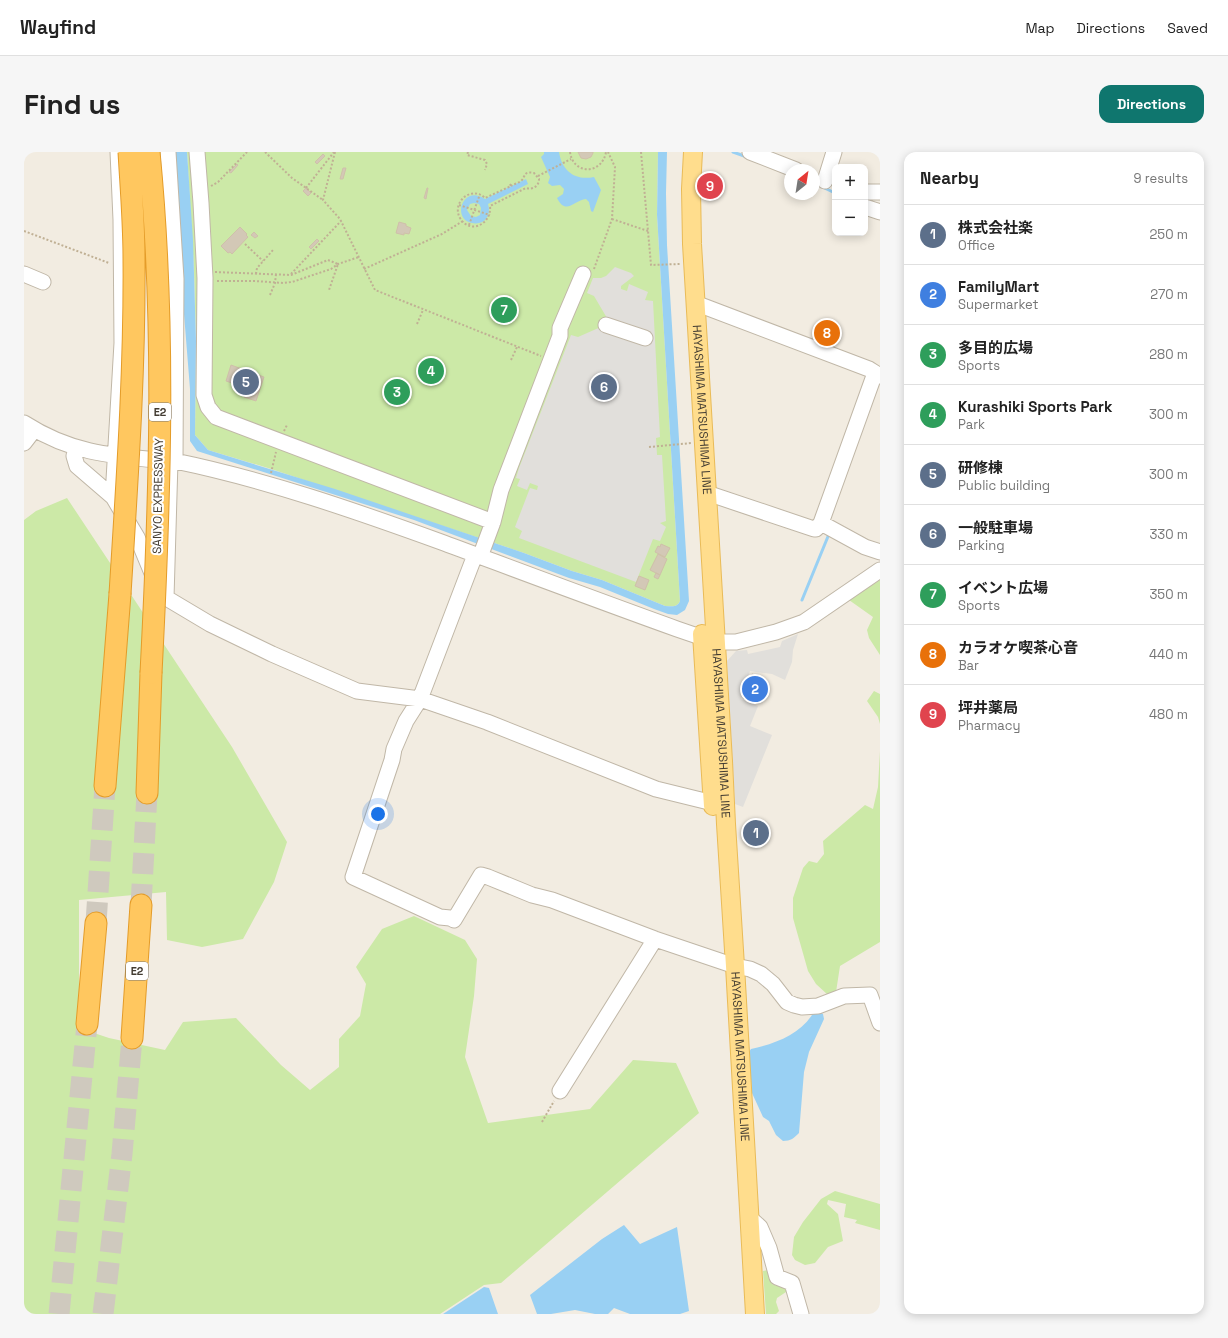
<!DOCTYPE html>
<html lang="en">
<head>
<meta charset="utf-8">
<style>
  :root { --surface:#fff; --page:#f6f6f6; --text:#222; --muted:#767676; --line:#e0e0e0; --accent:#0f766e }
  body { margin:0; font-family:"Space Grotesk","Noto Sans JP",sans-serif; background:var(--page); color:var(--text) }
  .controls { position:absolute; right:12px; top:12px; display:grid; overflow:hidden; border-radius:8px; box-shadow:0 2px 10px #0003 }
  .controls button { width:36px; height:36px; display:grid; place-items:center; padding:0; border:0; border-bottom:1px solid var(--line); background:var(--surface); color:var(--text); font:20px sans-serif }
  .compass { position:absolute; left:760px; top:12px; width:36px; height:36px; border-radius:50%; background:var(--surface); box-shadow:0 2px 10px #0003; rotate:30deg }
  .you { position:absolute; left:354px; top:662px; width:14px; height:14px; margin:-10px; border:3px solid #fff; border-radius:50%; background:#1a73e8; box-shadow:0 0 0 6px #1a73e833 }
  .badge { display:grid; place-items:center; width:26px; height:26px; border-radius:50%; background:var(--accent); color:#fff; font-size:13px; font-weight:700 }
  .pin { position:absolute; translate:-50% -50%; border:2px solid #fff; box-shadow:0 1px 4px #0006 }
  .list { margin:0; padding:0; list-style:none }
  h2 { display:flex; justify-content:space-between; align-items:center; height:52px; margin:0; padding:0 16px; font-size:17px }
  h2 small { font-size:13px; font-weight:400; color:var(--muted) }
  .list li { display:grid; grid-template-columns:26px 1fr auto; gap:12px; align-items:center; box-sizing:border-box; height:60px; padding:0 16px; border-top:1px solid var(--line) }
  .list b { display:block; font-size:15px; white-space:nowrap }
  .list p { margin:0; font-size:13px; white-space:nowrap; color:var(--muted) }
  .list em { font-size:13px; font-style:normal; color:var(--muted) }
  .map { position:relative; flex:none; width:856px; height:1162px; overflow:hidden; border-radius:12px }
  header { display:flex; align-items:center; gap:24px; box-sizing:border-box; height:56px; padding:0 20px; background:var(--surface); border-bottom:1px solid var(--line) }
  header strong { font-size:19px }
  nav { display:flex; gap:22px; margin-inline-start:auto; font-size:14px }
  .intro { display:flex; align-items:center; justify-content:space-between; box-sizing:border-box; height:96px; padding:0 24px }
  h1 { margin:0; font-size:28px }
  .button { padding:10px 18px; border-radius:12px; background:var(--accent); color:#fff; font-size:14px; font-weight:700 }
  main { display:flex; gap:24px; padding:0 24px }
  aside { flex:1; background:var(--surface); border-radius:12px; box-shadow:0 2px 10px #0003 }
  .map>svg:first-child { display:block }
  .green { fill:#cce9a7 }
  .parking { fill:#e1dfdb }
  .water { fill:#99d0f3; fill-rule:evenodd }
  .lines { fill:none; stroke-linecap:round; stroke-linejoin:round }
  .stream { stroke:#99d0f3; stroke-width:3 }
  .building { fill:#d3c8b6; stroke:#cfc0a9 }
  .highway-tunnel { stroke:#cfc9be; stroke-width:21; stroke-dasharray:21 10; stroke-linecap:butt }
  .minor-casing { stroke:#c0b7a7; stroke-width:17 }
  .major-casing { stroke:#e9bb58; stroke-width:20 }
  .highway-casing { stroke:#e49c29; stroke-width:23 }
  .path { stroke:#c0b094; stroke-width:2; stroke-dasharray:2 2; stroke-linecap:butt }
  .minor { stroke:#fff; stroke-width:15 }
  .major { stroke:#ffdd8d; stroke-width:18 }
  .highway { stroke:#ffc75f; stroke-width:21 }
  .highway-bridge-casing { stroke:#e49c29; stroke-width:23; stroke-linecap:butt }
  .highway-bridge { stroke:#ffc75f; stroke-width:21 }
  .labels { text-anchor:middle; stroke-width:4; stroke-linejoin:round; paint-order:stroke }
  .shield { fill:#fff; stroke:#7b7670; stroke-width:1 }
  .shield-label { font-size:11px; font-weight:bold; fill:#433c32 }
  .street-label { font-size:12px; fill:#433c32; stroke:#fff }
</style>
</head>
<body>
<header>
<strong>Wayfind</strong>
<nav><a>Map</a><a>Directions</a><a>Saved</a></nav>
</header>
<div class="intro"><h1>Find us</h1><a class="button">Directions</a></div>
<main>
<div class="map">
<svg width="856" height="1162" viewBox="0 0 856 1162">
  <rect width="100%" height="100%" fill="#f2ece1"/>
  <path class="green" d="M163 0H634L633 63 656 449C653 456 648 454 641 454L578 428 548 419 500 401 244 316 184 298 171 283 172 189 170 118Z
    M43 346 208 595 263 690 250 730 219 787 178 795 143 788 142 740 55 748V876L85 886 141 898 159 870 212 866 257 913 286 938 315 915V887L336 864 342 832 332 815 358 777 390 764 441 788 453 807 450 844 441 905 464 971 566 957 609 908 652 911 675 961 477 1131 460 1133 416 1162H0V368L12 359Z
    M856 428V503L845 486 843 478 849 465 825 448Z
    M850 539 856 542V572L854 565 843 549Z
    M856 599V790L816 814 812 840 804 843 792 832 784 819 769 766V746L779 716 785 709 793 711 800 702 799 689 841 653 849 657 854 635Z
    M811 1039 856 1052V1078L831 1071 833 1068 820 1065 822 1052 804 1048 803 1052 814 1062 819 1089 804 1095 791 1111 781 1113 771 1108 768 1103 770 1085 779 1070 797 1047Z
    M744 1118 748 1132 765 1138 753 1146 752 1150 755 1159 752 1162H742L739 1119Z"/>
  <path class="parking" d="M591 115 607 121 610 124 597 134V137L603 139 605 132 624 140 621 148 629 149 636 285 632 286 633 303H638L642 369 636 371 642 375 636 389 629 387 612 430 495 386 498 379 491 375 506 336 513 338 514 334 506 331 503 338 493 334 496 327 492 326 495 316 547 183 554 185 579 174 583 166 570 144 563 141 569 126H577L582 124Z
    M774 482 769 498 768 510 761 528 748 522 726 519 717 547 734 554 726 574 748 583 719 655 711 652 703 509 712 499 723 498 724 502 756 495 758 489Z"/>
  <path class="water" d="M149 0H163L169 88 172 189 171 283 184 298 311 337 500 401 548 419 578 428 641 454C648 454 653 456 656 449L633 63 634 0H643L642 41 643 93 665 449 661 458 653 463 644 462 630 457 576 435 545 426 390 368 173 299 166 289V237L158 137V94Z
    M520 0H535C538 19 551 29 570 25L577 38 569 60 567 59 565 50 562 47C550 48 542 64 533 46L539 42 540 37 536 33 528 34 524 31 526 25 517 5 520 2Z
    M502 27 504 32 464 52C466 58 465 65 460 69 457 71 452 72 448 71 427 67 439 32 461 47ZM450 51 455 52 457 56 456 63 452 65 447 64 443 58 446 52Z
    M792 857 799 862 800 867 785 900 780 920 775 981C770 986 767 989 759 989L752 983 745 969 739 965 728 941 725 900 727 897C750 892 775 883 788 863L784 860Z
    M600 1073 616 1092 653 1075 665 1159 656 1162H606L590 1156 584 1162H571L551 1158 527 1162H513L506 1143 578 1087Z
    M460 1135 465 1136 474 1162H419Z"/>
  <g class="lines">
    <path class="stream" d="M709 0 723 5
      M790 31 811 41
      M778 448 805 382"/>
  </g>
  <path class="building" d="M554 0H569V1L567 5 562 7 557 6Z
    M299 2 301 4 293 12 291 10Z
    M213 12 214 13 207 21 205 20Z
    M319 16H322L319 27H316Z
    M683 28 692 33 689 39 680 34Z
    M282 36 287 41 284 44 279 39Z
    M403 36H404L402 47 400 46Z
    M375 70 382 72V74L387 76 385 82 380 81V83L372 81Z
    M216 75 223 82 222 83 224 85 208 102 206 100 204 101 197 94Z
    M230 80 234 84 231 86 227 83Z
    M293 87 295 89 287 97 285 95Z
    M797 172 813 179 809 190 792 184Z
    M207 213 240 225 232 249 220 245 222 239 210 234 211 232 202 229Z
    M637 392 646 396 641 405 631 400 634 394 636 395Z
    M634 402 643 407 636 423 626 418Z
    M632 421 636 423 634 427 630 425Z
    M615 424 625 428 621 438 611 434Z
    M728 522 742 528 733 551 719 546Z
    M729 671 736 676 738 674 744 678 732 693 719 683Z"/>
  <g class="lines">
    <path class="highway-tunnel" d="M117 753 123 641
      M72 771 81 634
      M35 1162 63 872
      M79 1162 98 1002 108 886"/>
    <defs>
      <path id="minor" d="M94 0 97 68 98 191 89 345 113 385 135 438 139 444 186 472 248 502 333 539 396 547 463 570 632 637 689 651
        M144 0 152 127 151 309C243 328 332 359 420 391 498 420 575 449 653 477L691 490H712L752 480 780 470 856 418
        M173 0 177 51 181 126 180 243 184 255 192 265 469 370
        M726 0 772 18
        M801 29 810 0
        M841 40H856
        M841 55 856 60
        M0 122 19 130
        M671 151 845 217 856 224
        M582 173 621 186
        M0 271C48 302 89 304 144 309
        M0 291 10 278
        M52 295 50 304 53 314 89 345
        M683 341 790 377H792L797 371 851 221
        M797 371 841 395 856 400
        M451 403 396 547 382 569 370 597 368 608 329 725 416 765 426 766 430 768 457 723 464 725 508 743 528 748 631 787 711 814 726 817 737 822 749 832 763 850 770 853 778 855 794 854 820 844 846 843 856 871
        M456 405 469 370 477 338 536 184V176L559 122
        M142 446 146 309
        M536 939 631 787
        M726 1066 736 1075 745 1096 753 1125 768 1131 777 1162"/>
      <g id="major">
        <path id="s1" d="M669 0 667 37 668 92 699 609 702 672 711 814 731 1162"/>
        <path d="M678 482 689 654"/>
      </g>
      <path id="highway" d="M81 634 96 442
        M123 641 127 521
        M63 872 72 771
        M108 886 117 753"/>
    </defs>
    <use href="#minor" class="minor-casing"/>
    <use href="#major" class="major-casing"/>
    <use href="#highway" class="highway-casing"/>
    <path class="path" d="M241 0 268 26 299 48
      M311 0 299 48 316 67 351 138 517 204
      M444 0 443 3 461 8 463 12 461 18
      M546 0C549 23 578 23 582 0
      M617 0 627 113 656 112
      M514 24 547 7
      M486 32 487 34 461 46C448 33 427 50 436 66 446 83 468 72 466 54L502 36C509 38 515 34 515 27L510 21C499 19 502 24 497 29 494 31 490 32 487 34
      M187 34 194 30 223 0
      M282 36 310 0
      M435 53 466 63
      M588 67 624 79
      M445 73 456 42
      M0 79 85 111
      M221 92 239 109
      M340 117 418 82 439 69
      M570 117 588 67 591 15 584 0
      M191 120 267 123 304 108 314 112 305 138
      M232 122 233 116 249 98
      M267 122 317 69
      M193 129H231L259 131 268 130 307 117 314 112 335 105
      M246 143 251 131 252 122
      M393 172 399 158
      M487 208 493 195
      M260 279 263 273
      M625 295 668 291
      M247 321 252 300
      M518 970 530 949"/>
    <use href="#minor" class="minor"/>
    <use href="#major" class="major"/>
    <use href="#highway" class="highway"/>
    <defs>
      <path id="highway-bridge" d="M125 0C142 173 136 347 127 521
        M96 442C103 330 111 218 110 106 110 71 107 35 105 0"/>
    </defs>
    <use href="#highway-bridge" class="highway-bridge-casing"/>
    <use href="#highway-bridge" class="highway-bridge"/>
  </g>
  <g class="labels">
    <g class="shield">
      <rect x="125" y="251" width="22" height="18" rx="3"/>
      <rect x="102" y="810" width="22" height="18" rx="3"/>
    </g>
    <g class="shield-label">
      <text x="136" y="264">E2</text>
      <text x="113" y="823">E2</text>
    </g>
    <g class="street-label">
      <text dy="4" stroke="none"><textPath href="#s1" startOffset="258">HAYASHIMA MATSUSHIMA LINE</textPath></text>
      <text transform="translate(134 344) rotate(-89)" y="4">SANYO EXPRESSWAY</text>
      <text dy="4" stroke="none"><textPath href="#s1" startOffset="582">HAYASHIMA MATSUSHIMA LINE</textPath></text>
      <text dy="4" stroke="none"><textPath href="#s1" startOffset="906">HAYASHIMA MATSUSHIMA LINE</textPath></text>
    </g>
  </g>
</svg>
<div class="controls">
<button>+</button>
<button>−</button>
</div>
<svg class="compass" viewBox="-18 -18 36 36"><path d="M0-13l5 13h-10z" fill="#e53935"/><path d="M0 13l5-13h-10z" fill="#767676"/></svg>
<div class="you"></div>
<div class="pin badge" style="left:732px;top:681px;background:#5c6f8a">1</div>
<div class="pin badge" style="left:731px;top:537px;background:#3f7fe0">2</div>
<div class="pin badge" style="left:373px;top:240px;background:#2e9e5b">3</div>
<div class="pin badge" style="left:407px;top:219px;background:#2e9e5b">4</div>
<div class="pin badge" style="left:222px;top:230px;background:#5c6f8a">5</div>
<div class="pin badge" style="left:580px;top:235px;background:#5c6f8a">6</div>
<div class="pin badge" style="left:480px;top:158px;background:#2e9e5b">7</div>
<div class="pin badge" style="left:803px;top:181px;background:#e8710a">8</div>
<div class="pin badge" style="left:686px;top:34px;background:#e0444e">9</div>
</div>
<aside>
<h2>Nearby<small>9 results</small></h2>
<ul class="list">
<li><span class="badge" style="background:#5c6f8a">1</span><div><b>株式会社楽</b><p>Office</p></div><em>250 m</em></li>
<li><span class="badge" style="background:#3f7fe0">2</span><div><b>FamilyMart</b><p>Supermarket</p></div><em>270 m</em></li>
<li><span class="badge" style="background:#2e9e5b">3</span><div><b>多目的広場</b><p>Sports</p></div><em>280 m</em></li>
<li><span class="badge" style="background:#2e9e5b">4</span><div><b>Kurashiki Sports Park</b><p>Park</p></div><em>300 m</em></li>
<li><span class="badge" style="background:#5c6f8a">5</span><div><b>研修棟</b><p>Public building</p></div><em>300 m</em></li>
<li><span class="badge" style="background:#5c6f8a">6</span><div><b>一般駐車場</b><p>Parking</p></div><em>330 m</em></li>
<li><span class="badge" style="background:#2e9e5b">7</span><div><b>イベント広場</b><p>Sports</p></div><em>350 m</em></li>
<li><span class="badge" style="background:#e8710a">8</span><div><b>カラオケ喫茶心音</b><p>Bar</p></div><em>440 m</em></li>
<li><span class="badge" style="background:#e0444e">9</span><div><b>坪井薬局</b><p>Pharmacy</p></div><em>480 m</em></li>
</ul>
</aside>
</main>
</body>
</html>
